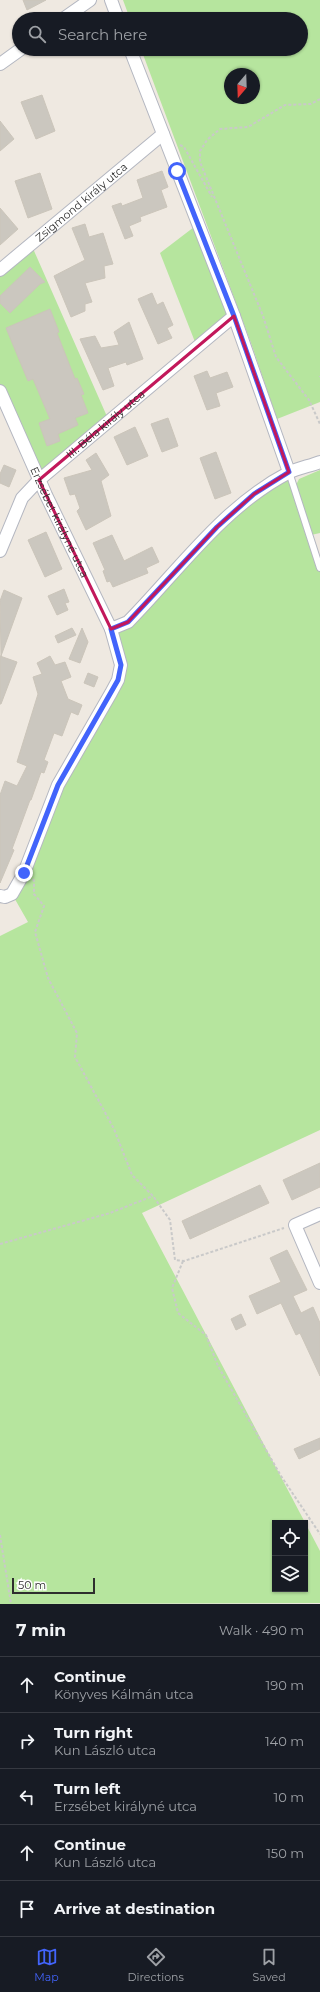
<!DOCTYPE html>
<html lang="en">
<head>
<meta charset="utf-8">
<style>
  :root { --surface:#171b24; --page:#242831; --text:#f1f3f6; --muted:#9ea1a6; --line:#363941; --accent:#4264fb }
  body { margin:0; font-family:Montserrat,sans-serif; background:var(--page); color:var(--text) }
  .controls { position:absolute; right:12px; bottom:12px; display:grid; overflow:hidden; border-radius:0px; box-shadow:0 1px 3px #0004 }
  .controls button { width:36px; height:36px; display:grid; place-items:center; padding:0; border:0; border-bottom:1px solid var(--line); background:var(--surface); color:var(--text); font:20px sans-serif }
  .compass { position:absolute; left:224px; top:68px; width:36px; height:36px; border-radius:50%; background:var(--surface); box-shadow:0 1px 3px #0004; rotate:199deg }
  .scale { position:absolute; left:12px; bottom:10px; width:83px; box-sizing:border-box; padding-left:4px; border:2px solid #2e2e2e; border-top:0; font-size:11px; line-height:14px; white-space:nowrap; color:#2e2e2e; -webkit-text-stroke:3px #fff; paint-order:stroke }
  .stop { position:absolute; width:12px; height:12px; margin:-9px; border:3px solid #4264fb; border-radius:50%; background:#fff }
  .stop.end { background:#4264fb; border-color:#fff; box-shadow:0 1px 4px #0008 }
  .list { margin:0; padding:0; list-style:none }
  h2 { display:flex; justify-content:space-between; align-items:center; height:52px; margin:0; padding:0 16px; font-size:17px }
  h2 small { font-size:13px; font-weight:400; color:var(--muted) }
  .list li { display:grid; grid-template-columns:26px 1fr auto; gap:12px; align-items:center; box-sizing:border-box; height:56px; padding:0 16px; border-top:1px solid var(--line) }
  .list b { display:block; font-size:15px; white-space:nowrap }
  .list p { margin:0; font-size:13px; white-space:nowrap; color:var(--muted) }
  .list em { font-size:13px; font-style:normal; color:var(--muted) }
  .icon { flex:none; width:22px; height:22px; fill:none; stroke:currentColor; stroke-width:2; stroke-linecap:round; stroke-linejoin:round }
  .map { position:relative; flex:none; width:320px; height:1604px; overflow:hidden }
  .search { position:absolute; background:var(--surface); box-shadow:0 1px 3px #0004; left:12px; right:12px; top:12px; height:44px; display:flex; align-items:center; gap:10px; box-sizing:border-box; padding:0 14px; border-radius:22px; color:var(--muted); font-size:15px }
  .sheet { height:332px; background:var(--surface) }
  nav { display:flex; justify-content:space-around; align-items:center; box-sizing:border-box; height:56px; border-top:1px solid var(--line); background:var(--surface); font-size:11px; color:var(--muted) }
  nav a { display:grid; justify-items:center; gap:2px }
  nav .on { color:var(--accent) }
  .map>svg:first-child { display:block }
  .green { fill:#b6e59e; fill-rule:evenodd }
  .building { fill:#cbc7bf; stroke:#cbc5ba }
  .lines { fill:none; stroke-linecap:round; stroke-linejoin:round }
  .lane-casing { stroke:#b4b7c1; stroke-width:8 }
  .street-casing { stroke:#b4b7c1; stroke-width:14 }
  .path { stroke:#c9c9c9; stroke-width:2; stroke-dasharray:3 2; stroke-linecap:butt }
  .lane { stroke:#fff; stroke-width:6 }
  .street { stroke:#fff; stroke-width:12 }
  .route { stroke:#4264fb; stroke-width:5 }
  .marked { fill:none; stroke:#c2185b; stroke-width:3; stroke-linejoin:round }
  .labels { text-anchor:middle; stroke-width:3; stroke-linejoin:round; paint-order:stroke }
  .street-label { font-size:11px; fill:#2e2e2e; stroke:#fff }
</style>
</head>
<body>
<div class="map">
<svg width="320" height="1604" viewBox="0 0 320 1604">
  <rect width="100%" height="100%" fill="#efe9e1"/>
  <path class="green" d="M123 0H320V402L277 419 251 343 141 49H301V19H130ZM230 74H254V98H230Z
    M198 224 234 316 197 347 160 253Z
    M31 244 109 421 39 480 0 391V270Z
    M320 470V533L311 535 296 485 299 479Z
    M289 472 320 568V1130L142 1213 320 1551V1603L0 1604V936L28 922 12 894 58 785 118 680 111 629 128 622 217 527ZM275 1523H305V1589H275Z"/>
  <path class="building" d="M23 0H46L27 10Z
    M42 95 55 131 36 139 21 102Z
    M0 121 14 139 0 151Z
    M162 171 168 187 161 190 167 207 140 217 141 221 129 226 133 236 125 239 112 206 121 203 122 206 143 198 137 180Z
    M40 173 52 209 28 218 15 181Z
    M0 208 18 229 0 245Z
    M85 224 89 237 103 233 113 264 104 266 105 278 85 283 92 302 85 304V311L71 317 54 276 85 260 72 228Z
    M30 267 45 282 40 284 10 313 0 303V296Z
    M152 293 157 305 163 302 173 325 167 328 172 338 158 344 138 299Z
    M50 309 59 332 57 333 75 379 77 378 84 394 81 395 88 413 75 418 78 425 58 434 60 441 47 446 39 423 50 419 33 379 28 381 6 328Z
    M129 322 143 359 127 365 126 362 108 368 114 386 103 390 80 339 95 336 101 348 119 345 114 332Z
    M207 371 210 378 227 372 233 387 216 393 220 406 207 410 194 376Z
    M168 418 178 446 162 452 151 424Z
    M135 427 148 456 127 465 114 437Z
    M216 452 231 493 215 499 200 458Z
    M96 453 109 475 101 481 111 516 86 530 77 511 80 508 75 494 70 495 64 478 92 470 86 460Z
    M4 465 16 470 9 487 0 483V474Z
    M46 532 62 569 45 577 28 540Z
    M112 535 124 561 152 547 159 562 146 568 148 573 113 587 110 581 107 582 103 571 105 570 93 543Z
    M64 589 69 602 65 603 68 610 57 615 48 596Z
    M4 590 22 598 1 656 0 601Z
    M72 628 76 635 58 643 55 636Z
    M82 628 88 642 80 663 69 659Z
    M0 656 17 662 1 704H0Z
    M50 656 55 665 65 662 71 677 61 681 68 699 82 705 78 715 71 712 62 736 54 733 44 760 48 762 44 773 41 772 31 800H30L12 849 14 850 0 883V795L5 781 17 786 27 766 17 762 38 694 33 677 42 674 37 663Z
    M88 673 98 677 94 687 84 683Z
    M320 1163V1187L292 1200 283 1180Z
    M260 1185 269 1203 190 1239 182 1221Z
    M287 1250 307 1290 293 1296 301 1313 313 1307 320 1323V1376L300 1333 296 1335 281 1303 257 1314 249 1296 281 1282 270 1258Z
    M241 1314 246 1325 236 1330 231 1319Z
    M320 1438V1449L299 1459 294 1449Z"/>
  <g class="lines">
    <defs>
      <path id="lane" d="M289 472 320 568"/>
      <g id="street">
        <path d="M111 0 118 19"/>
        <path d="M63 19 90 0"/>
        <path d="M130 49 234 316 289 472"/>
        <path d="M0 64 21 49"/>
        <path id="s1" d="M0 270 163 134"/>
        <path id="s2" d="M0 391 46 495 111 629 121 665 118 680 111 693 58 785 24 873 12 894 5 897 0 896"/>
        <path id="s3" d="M0 551 22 498 39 480 234 316"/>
        <path d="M111 629 128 622C179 570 223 507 288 473 298 468 310 466 320 462"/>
        <path d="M320 1214 295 1225 320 1283"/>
      </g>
    </defs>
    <use href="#lane" class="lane-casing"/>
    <use href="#street" class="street-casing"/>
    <path class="path" d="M320 99 311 104 285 105 248 127 220 129 207 140 200 151V162L263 316 276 357 309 400 320 424
      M180 145 184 147 212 197
      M320 376V377
      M33 879 34 881V894L44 906 35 932 48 978 77 1033 75 1057 114 1129 132 1175 153 1196 170 1220 175 1260 184 1261 284 1228
      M0 1244 110 1213 153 1196
      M183 1261 172 1288 178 1313 206 1335 218 1366 281 1476 320 1534
      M0 1535 11 1604"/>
    <use href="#lane" class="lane"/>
    <use href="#street" class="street"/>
  </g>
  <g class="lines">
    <path class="route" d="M24 873 58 785 118 680 121 665 111 629 128 622 217 527 254 494 289 472 234 316 177 171"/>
  </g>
  <path class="marked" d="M234 316 289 472 254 494 217 527 128 622 111 629 39 480Z"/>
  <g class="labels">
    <g class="street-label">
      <text dy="4" stroke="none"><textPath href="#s1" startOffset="106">Zsigmond király utca</textPath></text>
      <text dy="4" stroke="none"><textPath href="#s3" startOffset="169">III. Béla király utca</textPath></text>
      <text dy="4" stroke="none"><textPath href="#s2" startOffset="144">Erzsébet királyné utca</textPath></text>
    </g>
  </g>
</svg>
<div class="controls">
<button><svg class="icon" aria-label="locate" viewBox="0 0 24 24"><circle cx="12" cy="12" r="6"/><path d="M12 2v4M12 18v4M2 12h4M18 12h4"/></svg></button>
<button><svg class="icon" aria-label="layers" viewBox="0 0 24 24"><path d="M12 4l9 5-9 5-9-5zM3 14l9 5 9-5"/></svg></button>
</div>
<svg class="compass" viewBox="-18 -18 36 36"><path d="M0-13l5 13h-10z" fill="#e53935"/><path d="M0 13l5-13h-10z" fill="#9ea1a6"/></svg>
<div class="scale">50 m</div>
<div class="stop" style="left:177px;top:171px"></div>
<div class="stop end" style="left:24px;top:873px"></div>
<div class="search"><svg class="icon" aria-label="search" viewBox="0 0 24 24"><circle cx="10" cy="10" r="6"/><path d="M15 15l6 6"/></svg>Search here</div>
</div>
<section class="sheet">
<h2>7 min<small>Walk · 490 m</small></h2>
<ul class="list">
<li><svg class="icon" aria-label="ahead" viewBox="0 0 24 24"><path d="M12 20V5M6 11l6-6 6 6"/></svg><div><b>Continue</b><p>Könyves Kálmán utca</p></div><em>190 m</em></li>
<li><svg class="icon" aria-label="right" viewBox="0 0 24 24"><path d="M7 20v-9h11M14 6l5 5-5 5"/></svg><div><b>Turn right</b><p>Kun László utca</p></div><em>140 m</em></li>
<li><svg class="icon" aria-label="left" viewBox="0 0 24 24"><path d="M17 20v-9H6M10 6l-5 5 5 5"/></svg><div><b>Turn left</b><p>Erzsébet királyné utca</p></div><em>10 m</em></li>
<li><svg class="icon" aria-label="ahead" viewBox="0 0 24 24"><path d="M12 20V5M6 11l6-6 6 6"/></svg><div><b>Continue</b><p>Kun László utca</p></div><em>150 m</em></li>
<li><svg class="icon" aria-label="arrive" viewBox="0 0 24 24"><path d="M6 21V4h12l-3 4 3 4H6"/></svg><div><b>Arrive at destination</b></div></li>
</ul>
</section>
<nav>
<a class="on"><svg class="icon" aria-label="map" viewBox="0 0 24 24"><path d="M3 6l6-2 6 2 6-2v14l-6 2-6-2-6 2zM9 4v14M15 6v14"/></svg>Map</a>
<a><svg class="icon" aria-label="directions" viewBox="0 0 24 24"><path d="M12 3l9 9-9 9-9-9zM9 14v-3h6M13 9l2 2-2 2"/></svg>Directions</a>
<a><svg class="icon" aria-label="saved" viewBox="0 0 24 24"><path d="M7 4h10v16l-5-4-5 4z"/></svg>Saved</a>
</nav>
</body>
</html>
